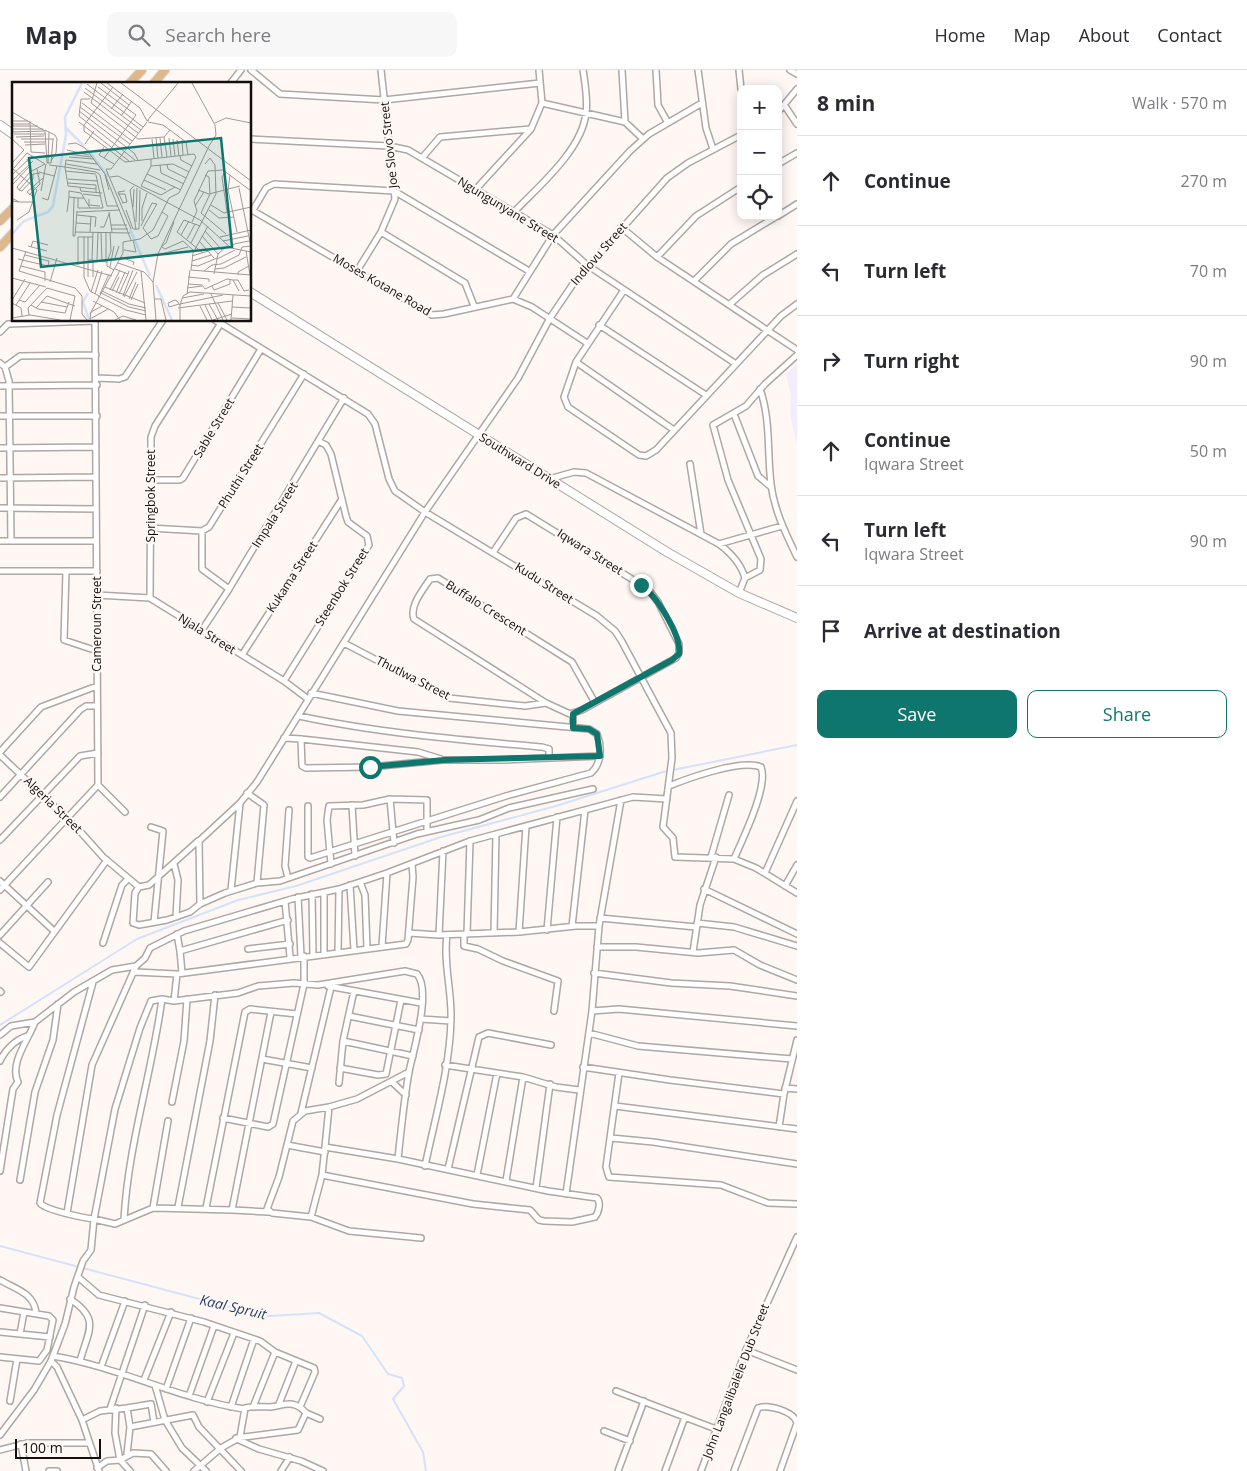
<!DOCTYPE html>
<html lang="en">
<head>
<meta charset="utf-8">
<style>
  :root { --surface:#fff; --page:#f7f7f7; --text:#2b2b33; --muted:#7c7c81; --line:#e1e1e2; --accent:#0f766e }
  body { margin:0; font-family:"Open Sans",sans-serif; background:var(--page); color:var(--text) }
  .controls { position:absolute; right:15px; top:15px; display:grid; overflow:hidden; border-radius:10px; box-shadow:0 2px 12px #0003 }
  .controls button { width:45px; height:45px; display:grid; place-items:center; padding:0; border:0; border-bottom:1px solid var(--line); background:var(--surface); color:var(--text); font:25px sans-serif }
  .scale { position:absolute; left:15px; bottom:12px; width:86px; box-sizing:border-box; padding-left:5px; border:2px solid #120f0e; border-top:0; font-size:14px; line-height:18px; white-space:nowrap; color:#120f0e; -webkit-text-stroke:4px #fff7f4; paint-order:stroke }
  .stop { position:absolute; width:15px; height:15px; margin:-11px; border:4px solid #0f766e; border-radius:50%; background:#fff }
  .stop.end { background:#0f766e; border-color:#fff; box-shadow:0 1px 5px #0008 }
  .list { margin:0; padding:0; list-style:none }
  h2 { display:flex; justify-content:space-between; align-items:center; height:65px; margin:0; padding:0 20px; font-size:21px }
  h2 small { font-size:16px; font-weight:400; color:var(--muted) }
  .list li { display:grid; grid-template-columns:32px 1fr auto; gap:15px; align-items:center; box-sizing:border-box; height:90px; padding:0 20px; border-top:1px solid var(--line) }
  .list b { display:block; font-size:19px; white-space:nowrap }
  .list p { margin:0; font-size:16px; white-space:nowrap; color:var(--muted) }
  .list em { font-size:16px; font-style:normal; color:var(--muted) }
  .actions { display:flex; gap:10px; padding:15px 20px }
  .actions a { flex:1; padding:11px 0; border:1px solid var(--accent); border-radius:10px; text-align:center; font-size:18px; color:var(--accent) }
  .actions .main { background:var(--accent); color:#fff }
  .icon { flex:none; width:28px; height:28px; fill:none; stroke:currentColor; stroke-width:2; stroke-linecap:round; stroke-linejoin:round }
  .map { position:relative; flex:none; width:797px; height:1401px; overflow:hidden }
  header { display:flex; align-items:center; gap:30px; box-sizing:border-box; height:70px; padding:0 25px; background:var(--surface); border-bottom:1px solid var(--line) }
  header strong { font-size:24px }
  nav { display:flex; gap:28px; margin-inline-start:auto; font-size:18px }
  .search { width:350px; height:45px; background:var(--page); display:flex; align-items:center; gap:12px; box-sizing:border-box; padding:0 18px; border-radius:10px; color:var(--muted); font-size:19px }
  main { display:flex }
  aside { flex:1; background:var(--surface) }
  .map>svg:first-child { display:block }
  .education { fill:#f2ecfd }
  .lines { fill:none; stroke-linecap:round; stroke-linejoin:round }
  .stream { stroke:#d3e3fa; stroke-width:2 }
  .street-casing { stroke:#afa7a3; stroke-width:8 }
  .secondary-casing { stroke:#afa7a3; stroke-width:10 }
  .primary-casing { stroke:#d4d4d4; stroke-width:10 }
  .street { stroke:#fff; stroke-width:5 }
  .secondary { stroke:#fff; stroke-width:8 }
  .primary { stroke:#dfb78c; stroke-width:8 }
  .route { stroke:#0f766e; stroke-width:6 }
  .labels { text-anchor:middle; stroke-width:4.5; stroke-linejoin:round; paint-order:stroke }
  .street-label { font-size:12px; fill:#120f0e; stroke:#fff7f4 }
  .water-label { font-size:14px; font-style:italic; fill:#1f3e6d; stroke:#fff7f4 }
  .inset-river { fill:none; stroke:#d3e3fa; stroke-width:2.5 }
  .inset-road { fill:none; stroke:#a09a98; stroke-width:1 }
  .view { fill:#0f766e; fill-opacity:0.15; stroke:#0f766e; stroke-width:2.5 }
  .inset-edge { fill:none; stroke:#120f0e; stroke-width:2.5 }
</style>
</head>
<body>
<header>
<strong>Map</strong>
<div class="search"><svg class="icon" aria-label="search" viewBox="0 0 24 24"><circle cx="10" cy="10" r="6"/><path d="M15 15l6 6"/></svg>Search here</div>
<nav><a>Home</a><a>Map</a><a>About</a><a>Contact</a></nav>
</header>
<main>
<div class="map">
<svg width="797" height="1401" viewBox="0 0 797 1401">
  <rect width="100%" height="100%" fill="#fff7f4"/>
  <path class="education" d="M797 294V374L790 345 791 325 786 304Z"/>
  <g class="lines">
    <path class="stream" d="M0 955 137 869 238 830 296 816 441 767 556 736 663 702 797 675
      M0 1176 241 1240 270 1246 319 1243 362 1266 388 1304 402 1308 404 1316 393 1329 423 1382 426 1401"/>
    <defs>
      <path id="street" d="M251 0 280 24 384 30 540 13
        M622 0 625 52
        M656 0 658 35 668 53
        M698 0 706 58 713 79
        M739 0 741 19
        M790 0 797 4
        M230 14 241 0
        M542 33 625 52 642 68
        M785 36 797 54
        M778 42 797 19
        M250 69 389 76 408 80 553 165 587 195 736 294
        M422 88 440 67 530 59
        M778 94 797 83
        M476 119 531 59 542 33 539 0
        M250 139 432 245 444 244 513 229 532 237 587 273
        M253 140 266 118 274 114 394 121 529 201
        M515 141C539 116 582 80 586 43 588 29 585 13 583 0
        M778 146 797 134
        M621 157 657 187 797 280
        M381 162 465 213 474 236
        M657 187 696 146 741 117
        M357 201 381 162 395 129 381 0
        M694 211 731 174 777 146
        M624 220 576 292 564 327 568 337 639 385 646 386 656 380 781 246 797 234
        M513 229 553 165 630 81 649 64 702 33
        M730 234 763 205 797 184
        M215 250 368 344 375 354 389 409 395 421 425 442 597 546 615 561 621 570 671 663 672 688 663 757 673 768 675 787 734 789 756 798 797 823
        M599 255 706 325
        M0 262 8 254 95 251
        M576 292 674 360
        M0 293 5 297 20 286 96 285
        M5 297 9 311 11 471
        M97 308 119 309 125 307 163 250
        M0 316 97 315
        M760 319C771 350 767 383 771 414 774 440 786 464 797 487
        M734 344 758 406 771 417
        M0 346H97
        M0 378 96 377
        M690 394 701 464
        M0 408 96 407
        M549 409 574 402 586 403 719 474C731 483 741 494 745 508L739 523
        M151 410H180L183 408 261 279
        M0 438 96 439
        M150 458 202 461 209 457 304 304
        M202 461V499L229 519
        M0 471H96
        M719 474 782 456
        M494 481 516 448 526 444 648 519 658 532 679 574V583L676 588 582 640 570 644 546 633 414 549C409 536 423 520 430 509L438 508 572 592 594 631
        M0 501H97
        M66 501 64 570 97 581
        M745 508 760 500 761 489 728 410 713 355 746 336 765 314 797 285
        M97 525 150 528 284 611 308 629
        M150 528 151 367 155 356 221 253
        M202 560 229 519 344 328
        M344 573 449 628 525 636 546 633
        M242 585 342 429
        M284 611 369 475 367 466 348 452 346 446 331 384 326 375 320 372
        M299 646C378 663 461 670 542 677L549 679V686
        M573 658V644
        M284 668 301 669 302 696 306 698 370 697 443 690H504L600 686
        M301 669 418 682 441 689
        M0 682 41 637 97 616
        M0 685 78 759 103 787 139 817 149 815 198 771
        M98 715 125 742
        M669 716C689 708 741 689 761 697 769 716 742 770 734 789
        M247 723 264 735 257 813
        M0 727 80 640 86 636H97
        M390 729 427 730V761
        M352 735 355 786
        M308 736V787L310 788 506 726 591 703C602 693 602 677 597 664L589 659 398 641 311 623
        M151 757 163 761 154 852
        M0 770 80 686 98 683
        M443 781 439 865 519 862 576 856H599
        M711 787 729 725
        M174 794 178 810 176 847
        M331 794 327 750 329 736 363 735 390 729 394 773
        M765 803 797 731
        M288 808 285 796 289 740
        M0 811 54 861
        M360 812 365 825 367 878
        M350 815 354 880
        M785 816 797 795
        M139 817 135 823 133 853 139 855 167 850 190 842 200 834 225 823 257 813 280 811 417 764 479 750 509 738 593 719
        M704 819 797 864
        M0 820 98 715 95 250
        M231 820 240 733
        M324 823V883
        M312 824 313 885
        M298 827 301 886
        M285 831 290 887
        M200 834 199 771 240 733 257 712 425 442 518 308 550 248 575 211 667 108 688 93 741 65
        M600 848 696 857
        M697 853 734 857 797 876
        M572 856 585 740
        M547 860 557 747
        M519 862 526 756
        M409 863 439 865
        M494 863 496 764
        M177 864 180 881 288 850
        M464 864V876L478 879 503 891 558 911 554 941
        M467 864 470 771
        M0 865 48 812
        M0 873 29 897 107 790
        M103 873 122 815 127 810
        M382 876 387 803
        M597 877H636L698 883 734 880 760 895 797 910
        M248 879 290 874
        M180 881 182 903
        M338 882 339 819
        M693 882 700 835 716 787
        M135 902 177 904
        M594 903 671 913 730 916 797 926
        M93 912 57 1045 40 1133C45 1140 84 1148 94 1149L115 1039 140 958 151 931 162 929 174 931 177 904 406 874 408 870 413 807 412 794
        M328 916 421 933
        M0 921 1 922
        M174 931 238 923 258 916 294 913 318 915 405 901 417 904C432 921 413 981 409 1002 404 1030 401 1060 398 1089L325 1077 322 1105 311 1147 349 1161 421 1168
        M592 941 619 939 797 956
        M349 946 419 960
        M421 949 451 951
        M589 963 638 976 792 989
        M0 965 11 956 35 952 74 922 112 900 136 896 145 888 150 878 184 861 292 829 339 819 387 803 470 771 496 764 633 727 667 729
        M343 971 413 986
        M262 989 312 998
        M0 991C5 980 15 970 27 966
        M445 995 523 1007 556 1017 579 1020
        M583 997 670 1010 784 1024 779 1057
        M340 998 378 1005 386 1004 401 930
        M619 1003 606 1097 609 1107 721 1115 768 1133 797 1134
        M392 1012 406 1025
        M339 1013 343 971 354 921
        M785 1018 797 1019
        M784 1024 797 970
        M172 1032 184 971 187 929
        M615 1036 797 1059
        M301 1043 331 917
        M223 1048 268 1057 273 1054 304 914V886
        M611 1068 653 1072 797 1094
        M287 1075 325 1082
        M325 1077 329 1037 357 1029 409 1002
        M425 1096C435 1048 450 998 451 949 452 921 443 893 447 865
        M448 1099 479 967 488 963 551 975
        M0 1101 13 1019 18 1012C9 993 29 969 35 952
        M322 1105 473 1134 530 1140 539 1150 544 1151 572 1152 595 1147C599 1142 601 1132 597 1128L548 1121 398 1089
        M477 1105 497 1003
        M20 1110 35 1022 53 970 58 934
        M506 1111 523 1007
        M536 1118 550 1014
        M566 1124 592 941 599 856 621 730
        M178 1137 210 971 215 925
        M153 1138 168 1051
        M206 1138 245 942 250 939 297 944
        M232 1140 268 1142
        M67 1143 92 995 136 896
        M311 1147 272 1143 267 1139 279 1107 293 1051 305 1041 329 1037
        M124 1150C128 1075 152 1003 162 929
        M78 1207 99 1225 204 1252 260 1271 275 1282 314 1298 315 1302 300 1337
        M0 1210C15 1219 35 1223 36 1244
        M70 1229C101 1249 88 1261 80 1291
        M0 1238 49 1246 53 1250 47 1280 39 1291 0 1287
        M0 1262 50 1267
        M20 1264 24 1242
        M746 1280 797 1300
        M53 1286C119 1297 178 1329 244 1339
        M51 1291 65 1254 74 1217 83 1191 91 1180 94 1149 115 1154 153 1138 232 1140 271 942
        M101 1297 125 1231
        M144 1310 171 1242
        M155 1315 165 1350 182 1378 206 1401
        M166 1319 191 1248
        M616 1321 716 1359
        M189 1326 214 1256
        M10 1331 17 1289
        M207 1332 234 1263
        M279 1334 296 1291
        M231 1337 254 1269
        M253 1337 275 1282
        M116 1338 115 1363 120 1390 133 1383 151 1384 166 1401
        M127 1338 151 1334 154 1352
        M110 1339 145 1235
        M82 1350 100 1341 127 1338 130 1357 193 1345 199 1357 241 1401
        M604 1361 630 1371
        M0 1365 34 1320 51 1291 57 1297 82 1350 99 1401
        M240 1367 245 1338C254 1336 261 1337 270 1337 285 1335 294 1329 306 1343
        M236 1368 298 1360 306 1343 320 1349
        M21 1374 26 1401
        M0 1380 27 1373H89
        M127 1384 130 1357
        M97 1398 107 1391 120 1390 130 1401
        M49 1401H57
        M194 1401 221 1378 237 1369 259 1379 301 1391 323 1401
        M281 1401 290 1387
        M618 1401 644 1331
        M665 1401 685 1347
        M701 1401 746 1280 797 1167
        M734 1401 758 1338C768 1334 794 1341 797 1353
        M780 1401 797 1353"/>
      <path id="secondary" d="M0 55 14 65
        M250 222 667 482 739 523 797 548"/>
      <path id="primary" d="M129 14 142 0
        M153 14 165 0
        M0 151 14 137
        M0 177 14 162"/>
    </defs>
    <use href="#street" class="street-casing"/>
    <use href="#secondary" class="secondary-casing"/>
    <use href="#primary" class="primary-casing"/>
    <use href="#street" class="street"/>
    <use href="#secondary" class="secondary"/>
    <use href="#primary" class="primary"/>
  </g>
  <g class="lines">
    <path class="route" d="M370 697 444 690 600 686 597 664 589 659 573 658V644L672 590 679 584C682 566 656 525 641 515"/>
  </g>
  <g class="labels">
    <g class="street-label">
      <text transform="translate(389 75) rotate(-96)" y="4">Joe Slovo Street</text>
      <text transform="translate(508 140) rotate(31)" y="4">Ngungunyane Street</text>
      <text transform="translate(599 184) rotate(-49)" y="4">Indlovu Street</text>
      <text transform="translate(382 215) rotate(30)" y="4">Moses Kotane Road</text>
      <text transform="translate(214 358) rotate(-59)" y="4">Sable Street</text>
      <text transform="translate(520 391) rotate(32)" y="4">Southward Drive</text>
      <text transform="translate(241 406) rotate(-58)" y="4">Phuthi Street</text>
      <text transform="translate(151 426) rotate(-90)" y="4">Springbok Street</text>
      <text transform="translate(275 445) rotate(-58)" y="4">Impala Street</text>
      <text transform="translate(590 482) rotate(32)" y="4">Iqwara Street</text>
      <text transform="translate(292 507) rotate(-57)" y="4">Kukama Street</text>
      <text transform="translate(544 513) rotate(32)" y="4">Kudu Street</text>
      <text transform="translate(342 517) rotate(-58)" y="4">Steenbok Street</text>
      <text transform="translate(486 538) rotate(32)" y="4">Buffalo Crescent</text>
      <text transform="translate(97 554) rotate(-90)" y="4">Cameroun Street</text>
      <text transform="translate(207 564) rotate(32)" y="4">Njala Street</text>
      <text transform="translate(413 608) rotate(27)" y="4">Thutlwa Street</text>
      <text transform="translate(53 735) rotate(44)" y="4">Algeria Street</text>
      <text transform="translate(736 1311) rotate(-69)" y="4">John Langalibalele Dub Street</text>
    </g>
    <g class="water-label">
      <text transform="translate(233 1237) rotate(13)" y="5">Kaal Spruit</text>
    </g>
  </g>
  <g transform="translate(12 12)">
    <rect width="239" height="239" fill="#fff7f4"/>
    <path class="inset-river" d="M54 46 72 64M75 67 96 95M118 147 138 194M0 152 12 139 36 130 41 124 54 53 53 35 70 1M144 203 160 238M76 211 71 220 77 238"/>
    <path class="inset-road" d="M85 1 79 21 126 57 152 55 158 48M89 1 117 23M95 1 128 26 135 39M109 1 239 99M180 1 203 43 204 53 197 64M75 2 131 45M86 5 124 33 92 76M73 6 129 48M72 10 126 51M78 17H69L67 34 123 78M70 21 120 59M68 25 118 62M99 27 111 12M67 29 122 71 126 78M0 30 33 49M109 34 120 19M137 38 135 39 166 1M0 39H16M18 39 19 70 33 71M67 40 117 79M136 40 151 43 174 60 176 73M203 41 214 36 239 41M0 42H18M0 44H26M0 47H31M33 48 43 53 45 57 44 71 39 79M0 50 33 49 35 81H39L41 57M2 52H33M4 55 32 54M152 55 155 75M144 56 146 76M148 56 150 75M157 56 159 74M0 57 12 68 0 81M9 57H42M140 57 142 76M161 57 163 74M165 58 167 74M170 58 171 73M12 60H33M56 62 64 61 73 66 93 92 119 158M73 62 82 49M13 63 33 62M145 64 168 61M92 65 87 73 102 82M55 68 77 73M56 72 79 75M168 74 169 78 180 84M57 75 82 77M36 81 37 50M54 82 88 88M85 82 54 78 53 85 84 90 88 93 95 124H106M37 83 53 85 56 104 84 107M148 83 149 91 172 102M155 83 156 87 174 96M139 84 161 82 177 90M0 86 25 108 17 130 5 138M2 86 15 71 33 82 18 90 5 105 7 108M53 89 84 92M196 89 211 88 239 109M27 90 42 94M213 90 210 95 215 130M135 92 169 108M0 93 20 74M93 93 97 108M218 93 216 108 225 150M98 95 106 94 188 138 219 166 239 170M56 97 86 99M132 98 154 108M0 99 21 79M56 101 84 103V110M0 103 18 84 15 77M122 104 118 108 124 148M129 104 149 113 163 105M129 104 139 84V77M68 106 69 109 90 111M227 106 239 165M7 108 10 109 21 97V92L28 91M7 108 21 92M186 108 197 112 228 104M29 109 34 82M71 112 88 114M106 112H113L115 120 110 121M17 113 28 102 25 87M57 115V109L69 111 72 116M0 116 7 120 0 119M23 116 15 110 31 96M30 116 36 118 45 84M66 116H72L78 126M77 117V123L88 124M7 120H22M111 121 106 110 113 109M199 123 212 131 239 125M183 124 192 110M121 125 122 107M114 128 121 147H127L128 108M197 128 207 136 222 135M55 130 57 115 66 116V126H91L84 93M65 130 108 128M97 130 100 150M189 131 198 112 197 95 193 93M189 131 214 152M65 133 84 135 83 145M130 139V126L135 111M124 140 125 106M180 140 185 129 182 119 196 89M64 141 79 142M99 143H115M129 144 140 121 145 122 131 146M188 144 172 138 165 150 191 171M196 144 181 171 179 188 239 193M88 145H92L97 132M131 146 139 157 146 154 156 134 150 130M100 147H116M119 147 94 87H99L135 40M193 149 210 168M63 150 118 151M78 150 79 134M89 151 90 179M169 153 177 139M61 154 62 116M61 154H63L65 129M190 154 206 172M72 155V195L78 209 87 214M76 155V195M208 155 239 148M175 157 183 142M187 159 202 176M211 159 236 154M179 161 204 112 203 83 198 76 193 82M16 164 35 169M19 165 21 159 36 163M149 165 154 161 162 140M150 165 153 167 171 159 182 169M0 166 100 194M219 166 222 162 237 159M112 168 124 170 121 158M14 169 7 189 63 206 70 214V232L75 238M234 169 238 193M145 173 176 165M180 174 196 169M109 175 122 180 121 183M6 177 36 184 37 179 13 173M205 177 223 168M76 178H80L81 150M80 178 95 180V184L102 188M81 178V195M85 178 86 150M102 179 107 164M180 179 199 173M94 180V150M95 180 99 169 98 150M106 181 132 190 141 200M66 183V155H81M179 183 186 184 205 176M9 184 33 190V199M98 185 102 164M103 187 116 192 117 189M203 187 212 186 234 175M129 189 134 238M192 189 200 183 209 182 227 173 230 165 239 164M202 192 206 172 215 164M226 193V190L237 184M176 195 197 197V200M0 196 34 205M221 198H226L232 209 237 208M38 200 45 176M176 202 190 203 193 207 215 197 221 198 227 209M200 204 202 208 213 204 218 202V198M93 205 133 221M175 206 190 204M98 208 108 188M90 209 117 222 134 226M100 209 107 195M79 210 86 188M89 211 117 225 134 229M104 211 113 190M83 212 90 189M88 212 97 192M107 212 116 192M175 212 178 188M199 212 211 238M86 214 114 228 134 233M111 214 121 188M112 215 125 190M170 216 192 212M117 217 124 200M143 217H149L154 238M0 218 13 197M7 218 13 220 28 203M119 218 126 202M81 219 102 230 108 238M29 220 55 225M0 221 9 226 10 234M206 221 215 238M167 222 157 225 156 221 163 218 165 219 168 223M168 222 211 213M197 222 206 238M4 223 18 201M19 223 26 227 53 231 57 220M193 223 200 238M90 224 79 230 78 237 96 227M188 224 195 238M220 225 239 226M24 226 35 214 63 224M166 226 220 219M78 232 111 171V160L128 157 141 148 157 116 167 111 184 75 182 72 113 80 72 49V43L101 5M17 233 16 226 35 206 63 214 58 238M0 236 18 233 48 238M220 236 239 237M103 238 111 234 124 238M144 238 141 200 146 172 197 64M168 238V223L171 214 178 210 239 214M201 238 220 232M219 238 221 213"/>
    <path class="view" d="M209 56 220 165 29 185 17 76Z"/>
    <rect width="239" height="239" class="inset-edge"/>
  </g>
</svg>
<div class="controls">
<button>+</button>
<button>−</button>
<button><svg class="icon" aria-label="locate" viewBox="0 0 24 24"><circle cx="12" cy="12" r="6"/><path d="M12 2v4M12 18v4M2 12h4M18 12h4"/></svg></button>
</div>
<div class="scale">100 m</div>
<div class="stop" style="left:370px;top:697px"></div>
<div class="stop end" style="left:641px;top:515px"></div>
</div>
<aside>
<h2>8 min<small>Walk · 570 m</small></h2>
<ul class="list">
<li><svg class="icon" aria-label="ahead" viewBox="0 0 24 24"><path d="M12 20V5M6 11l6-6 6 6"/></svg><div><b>Continue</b></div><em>270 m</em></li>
<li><svg class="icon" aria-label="left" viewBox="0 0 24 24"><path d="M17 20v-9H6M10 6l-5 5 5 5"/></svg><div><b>Turn left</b></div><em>70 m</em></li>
<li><svg class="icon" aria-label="right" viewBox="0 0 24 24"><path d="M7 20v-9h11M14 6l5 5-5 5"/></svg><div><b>Turn right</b></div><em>90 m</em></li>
<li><svg class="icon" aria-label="ahead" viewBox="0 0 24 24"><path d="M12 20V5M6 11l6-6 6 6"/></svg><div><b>Continue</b><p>Iqwara Street</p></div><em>50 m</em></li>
<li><svg class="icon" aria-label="left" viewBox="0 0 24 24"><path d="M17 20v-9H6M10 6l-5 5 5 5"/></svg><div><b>Turn left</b><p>Iqwara Street</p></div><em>90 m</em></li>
<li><svg class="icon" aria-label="arrive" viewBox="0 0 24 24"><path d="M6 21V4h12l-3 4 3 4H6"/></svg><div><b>Arrive at destination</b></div></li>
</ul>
<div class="actions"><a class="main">Save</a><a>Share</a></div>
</aside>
</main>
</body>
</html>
